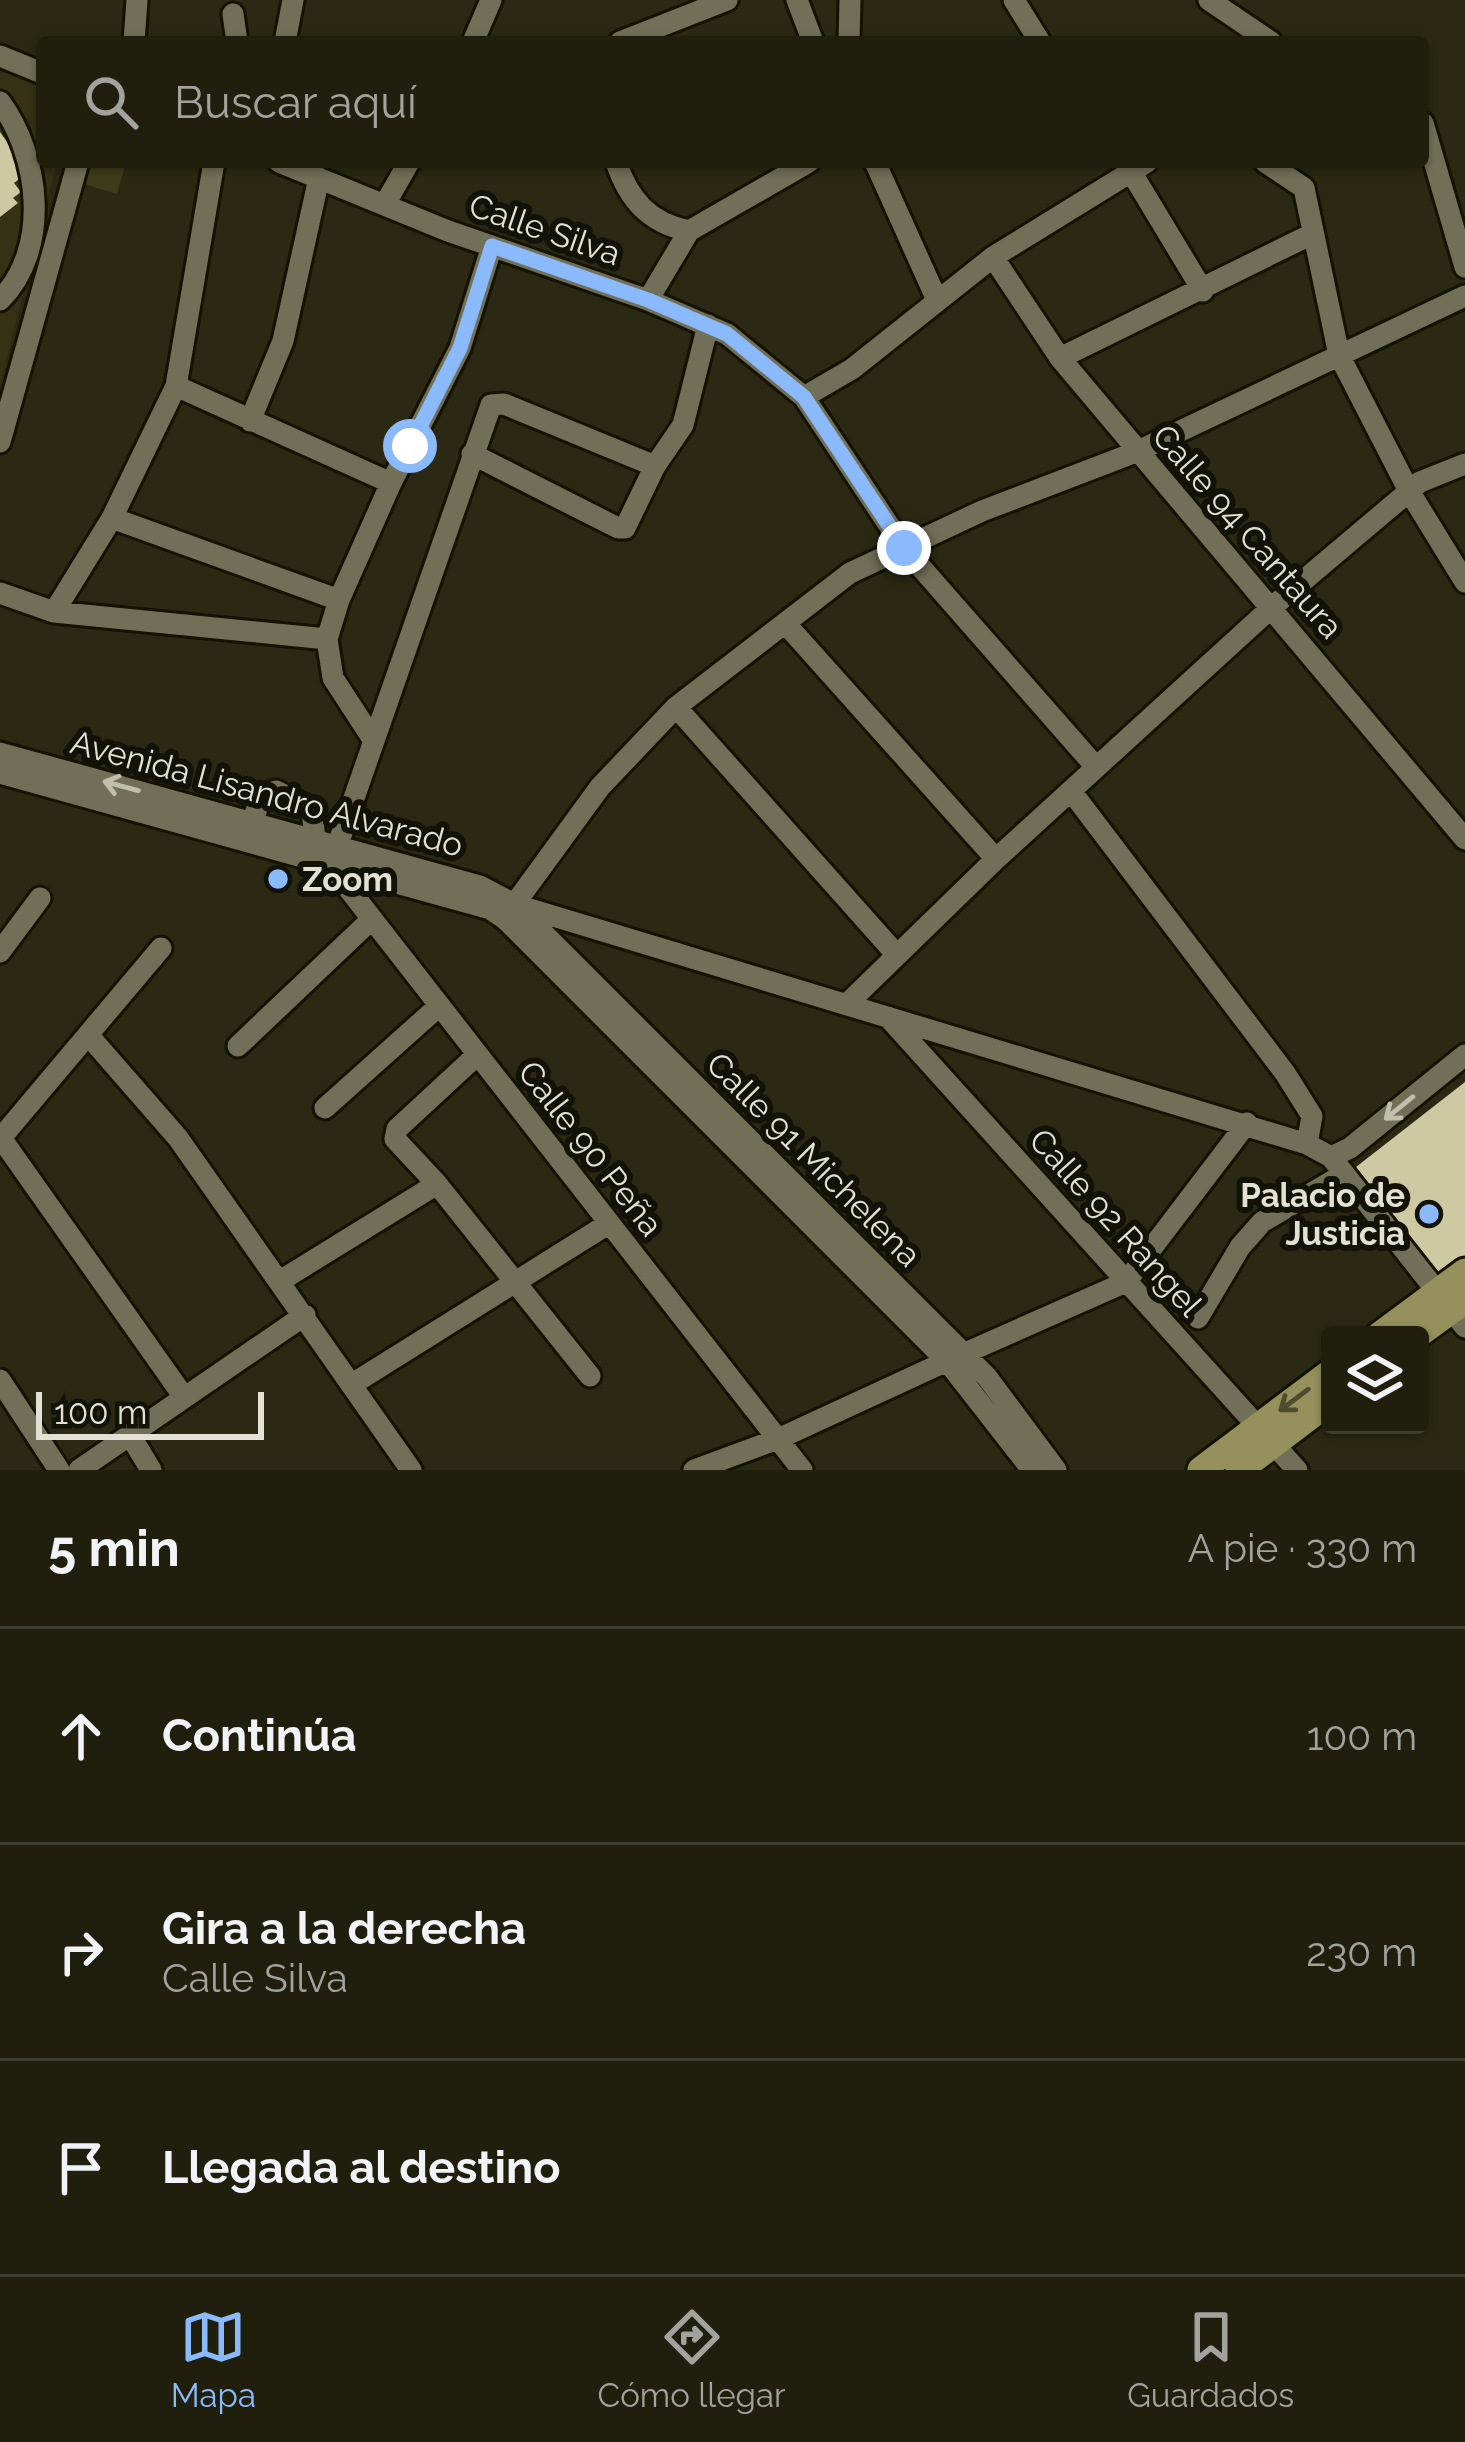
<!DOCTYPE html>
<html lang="es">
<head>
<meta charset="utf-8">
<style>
  :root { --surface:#201f0e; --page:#2d2c1c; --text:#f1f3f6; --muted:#a2a29e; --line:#3d3d2e; --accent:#8abafc }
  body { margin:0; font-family:Raleway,sans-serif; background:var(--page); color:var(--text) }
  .controls { position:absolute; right:36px; bottom:36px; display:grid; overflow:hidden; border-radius:12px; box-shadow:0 3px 9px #0004 }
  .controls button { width:108px; height:108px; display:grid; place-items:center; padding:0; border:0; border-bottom:3px solid var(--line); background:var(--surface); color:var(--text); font:60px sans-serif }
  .scale { position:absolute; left:36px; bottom:30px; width:228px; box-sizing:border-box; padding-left:12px; border:6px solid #e2e1d3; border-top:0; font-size:33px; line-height:42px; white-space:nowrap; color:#e2e1d3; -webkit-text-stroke:9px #131208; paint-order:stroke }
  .stop { position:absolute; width:36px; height:36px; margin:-27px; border:9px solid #8abafc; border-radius:50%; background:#fff }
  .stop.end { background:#8abafc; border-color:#fff; box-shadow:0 3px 12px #0008 }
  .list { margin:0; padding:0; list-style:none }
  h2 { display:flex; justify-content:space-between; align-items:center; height:156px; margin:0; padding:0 48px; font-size:51px }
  h2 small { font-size:39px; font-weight:400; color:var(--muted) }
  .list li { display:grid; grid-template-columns:78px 1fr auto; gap:36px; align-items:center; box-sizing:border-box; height:216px; padding:0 48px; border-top:3px solid var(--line) }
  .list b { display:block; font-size:45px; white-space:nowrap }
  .list p { margin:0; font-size:39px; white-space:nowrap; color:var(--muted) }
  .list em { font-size:39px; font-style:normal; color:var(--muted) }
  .icon { flex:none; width:66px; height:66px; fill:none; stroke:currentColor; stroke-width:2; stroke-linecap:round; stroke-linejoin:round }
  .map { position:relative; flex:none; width:1465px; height:1470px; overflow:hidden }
  .search { position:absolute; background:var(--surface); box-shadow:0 3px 9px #0004; left:36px; right:36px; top:36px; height:132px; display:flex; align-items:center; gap:30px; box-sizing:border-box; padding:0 42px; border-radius:12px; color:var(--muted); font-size:45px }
  .sheet { height:804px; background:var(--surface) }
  nav { display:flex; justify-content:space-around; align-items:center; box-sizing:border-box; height:168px; border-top:3px solid var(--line); background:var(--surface); font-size:33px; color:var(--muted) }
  nav a { display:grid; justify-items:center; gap:6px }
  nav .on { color:var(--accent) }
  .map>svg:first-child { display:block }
  .built { fill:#343114 }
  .green { fill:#3e3b1a }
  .building { fill:#cdc9a2 }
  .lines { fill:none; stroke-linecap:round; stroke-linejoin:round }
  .minor-casing { stroke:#141200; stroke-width:27 }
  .major-casing { stroke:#141200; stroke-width:33 }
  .minor { stroke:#716f57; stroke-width:21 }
  .major { stroke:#95905c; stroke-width:27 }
  .oneway { stroke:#c0bfae }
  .oneway2 { stroke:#4e4b2e }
  .route { stroke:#8abafc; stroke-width:15 }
  .poi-dot { fill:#8abafc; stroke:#131208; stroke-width:4.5 }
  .labels { text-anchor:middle; stroke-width:12; stroke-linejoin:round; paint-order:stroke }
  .street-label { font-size:33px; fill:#e2e1d3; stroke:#131208 }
  .poi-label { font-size:33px; font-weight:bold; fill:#e2e1d3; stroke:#131208; text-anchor:start }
</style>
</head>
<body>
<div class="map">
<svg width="1465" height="1470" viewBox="0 0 1465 1470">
  <rect width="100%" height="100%" fill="#2b2913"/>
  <path class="built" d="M0 67 42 84V162H57L0 385Z"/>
  <path class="green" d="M87 162H126L117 194 81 183Z"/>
  <path class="building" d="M0 132 22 163 23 176 14 183 21 192 13 198 18 203 0 217Z
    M1465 1082V1261L1442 1278 1356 1167Z"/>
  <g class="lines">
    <defs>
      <path id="minor" d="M797 0 813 42
        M1014 0 1040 42
        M1209 0 1271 42
        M233 14 237 42
        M134 42 137 0
        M285 42 293 0
        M473 42 491 0
        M620 42 727 0
        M849 42 850 0
        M0 56 42 73
        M0 102C40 156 51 249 0 300
        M1423 123 1465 267
        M279 162 448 231 648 300 727 334 804 397 904 548 1096 767
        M616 162C629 200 649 223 689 231L809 162
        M875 162 937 300
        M1265 162 1304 188 1339 355 1409 491 1465 582
        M1130 170 1203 291
        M385 204 409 162
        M993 257 1060 358 1465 839
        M648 300 689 231
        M1060 358 1312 234
        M176 386 391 483
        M804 397 852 369 993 257 1147 162
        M250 421 283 341 319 178
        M0 442 78 162
        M472 454 618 528H625L655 466 683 425 708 325
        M112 518 339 600
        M0 593 54 612 327 639
        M54 612 112 518 176 386 214 162
        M785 623 996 859
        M676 707 896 954
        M374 741 333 678 327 639 339 600 391 483 460 348 492 246
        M0 753 480 886 514 904 987 1377 1056 1470
        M0 773 490 909 505 919 947 1361 1032 1470
        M1071 791 1285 1073 1312 1116 1307 1144
        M252 822 262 795 276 791 312 809 315 841
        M337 847 491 405 504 404 655 466
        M330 865 802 1470
        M520 906 1307 1144 1331 1157 1465 1327
        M508 913 600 787 676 707 850 573 982 511 1136 452 1465 296
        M0 952 40 898
        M847 1004 996 859 1271 608 1420 482 1465 464
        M888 1017 1297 1470
        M89 1036 178 1138 411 1470
        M238 1046 372 919
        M477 1055 397 1129 395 1139 437 1184 590 1376
        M325 1108 439 1006
        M1 1138 184 1397
        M0 1139 161 948
        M1331 1157 1350 1148 1465 1055
        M280 1281 437 1184
        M1198 1318 1240 1247 1262 1222 1344 1174
        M963 1354 1126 1282 1247 1123
        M0 1380 59 1470
        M354 1383 608 1224
        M130 1435 151 1470
        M79 1470 305 1315
        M694 1470 778 1439 947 1361"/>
      <path id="major" d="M1380 1335 1465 1272
        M1417 1335 1465 1300
        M1201 1470 1330 1373
        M1239 1470 1330 1401"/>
    </defs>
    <use href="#minor" class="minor-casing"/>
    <use href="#major" class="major-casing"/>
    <use href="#minor" class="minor"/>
    <use href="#major" class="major"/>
  </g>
  <defs><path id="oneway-shaft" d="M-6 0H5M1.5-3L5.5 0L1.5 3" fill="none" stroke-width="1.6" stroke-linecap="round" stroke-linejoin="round" transform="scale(3)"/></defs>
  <g class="oneway">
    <use href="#oneway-shaft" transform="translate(121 786) rotate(-165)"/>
    <use href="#oneway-shaft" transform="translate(1399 1108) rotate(141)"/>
  </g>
  <use class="oneway2" href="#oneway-shaft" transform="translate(1294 1400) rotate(143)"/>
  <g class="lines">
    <path class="route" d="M410 446 460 348 492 246 648 300 727 334 804 397 904 548"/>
  </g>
  <g class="poi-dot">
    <circle cx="278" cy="879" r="12"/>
    <circle cx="1429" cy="1214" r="12"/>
  </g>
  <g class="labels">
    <g class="street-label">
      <text transform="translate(545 229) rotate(19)" y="12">Calle Silva</text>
      <text transform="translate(1248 531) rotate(49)" y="12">Calle 94 Cantaura</text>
      <text transform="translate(267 793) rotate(15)" y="12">Avenida Lisandro Alvarado</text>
      <text transform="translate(591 1148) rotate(52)" y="12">Calle 90 Peña</text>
      <text transform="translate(814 1159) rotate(45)" y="12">Calle 91 Michelena</text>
      <text transform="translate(1116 1222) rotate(48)" y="12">Calle 92 Rangel</text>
    </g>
    <g class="poi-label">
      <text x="302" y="891">Zoom</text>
      <text x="1405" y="1207" text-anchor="end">Palacio de<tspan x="1405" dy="38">Justicia</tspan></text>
    </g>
  </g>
</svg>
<div class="controls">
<button><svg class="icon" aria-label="layers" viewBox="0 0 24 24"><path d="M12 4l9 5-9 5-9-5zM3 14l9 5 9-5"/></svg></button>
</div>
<div class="scale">100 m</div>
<div class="stop" style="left:410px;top:446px"></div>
<div class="stop end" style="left:904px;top:548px"></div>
<div class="search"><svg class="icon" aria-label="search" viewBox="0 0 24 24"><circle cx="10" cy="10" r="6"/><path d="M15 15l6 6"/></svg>Buscar aquí</div>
</div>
<section class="sheet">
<h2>5 min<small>A pie · 330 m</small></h2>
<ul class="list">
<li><svg class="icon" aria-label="ahead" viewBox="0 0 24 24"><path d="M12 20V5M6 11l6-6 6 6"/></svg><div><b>Continúa</b></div><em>100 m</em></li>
<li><svg class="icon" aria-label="right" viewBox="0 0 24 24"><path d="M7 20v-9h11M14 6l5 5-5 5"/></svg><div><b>Gira a la derecha</b><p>Calle Silva</p></div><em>230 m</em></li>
<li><svg class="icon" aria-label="arrive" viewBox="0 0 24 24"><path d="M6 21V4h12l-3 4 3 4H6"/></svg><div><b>Llegada al destino</b></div></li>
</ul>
</section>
<nav>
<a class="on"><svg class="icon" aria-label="map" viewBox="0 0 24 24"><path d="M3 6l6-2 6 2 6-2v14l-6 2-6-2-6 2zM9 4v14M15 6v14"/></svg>Mapa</a>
<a><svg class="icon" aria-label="directions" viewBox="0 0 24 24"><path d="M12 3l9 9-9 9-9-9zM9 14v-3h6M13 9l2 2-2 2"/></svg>Cómo llegar</a>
<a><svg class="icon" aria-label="saved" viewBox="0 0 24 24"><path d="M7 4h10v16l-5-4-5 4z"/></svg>Guardados</a>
</nav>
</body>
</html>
